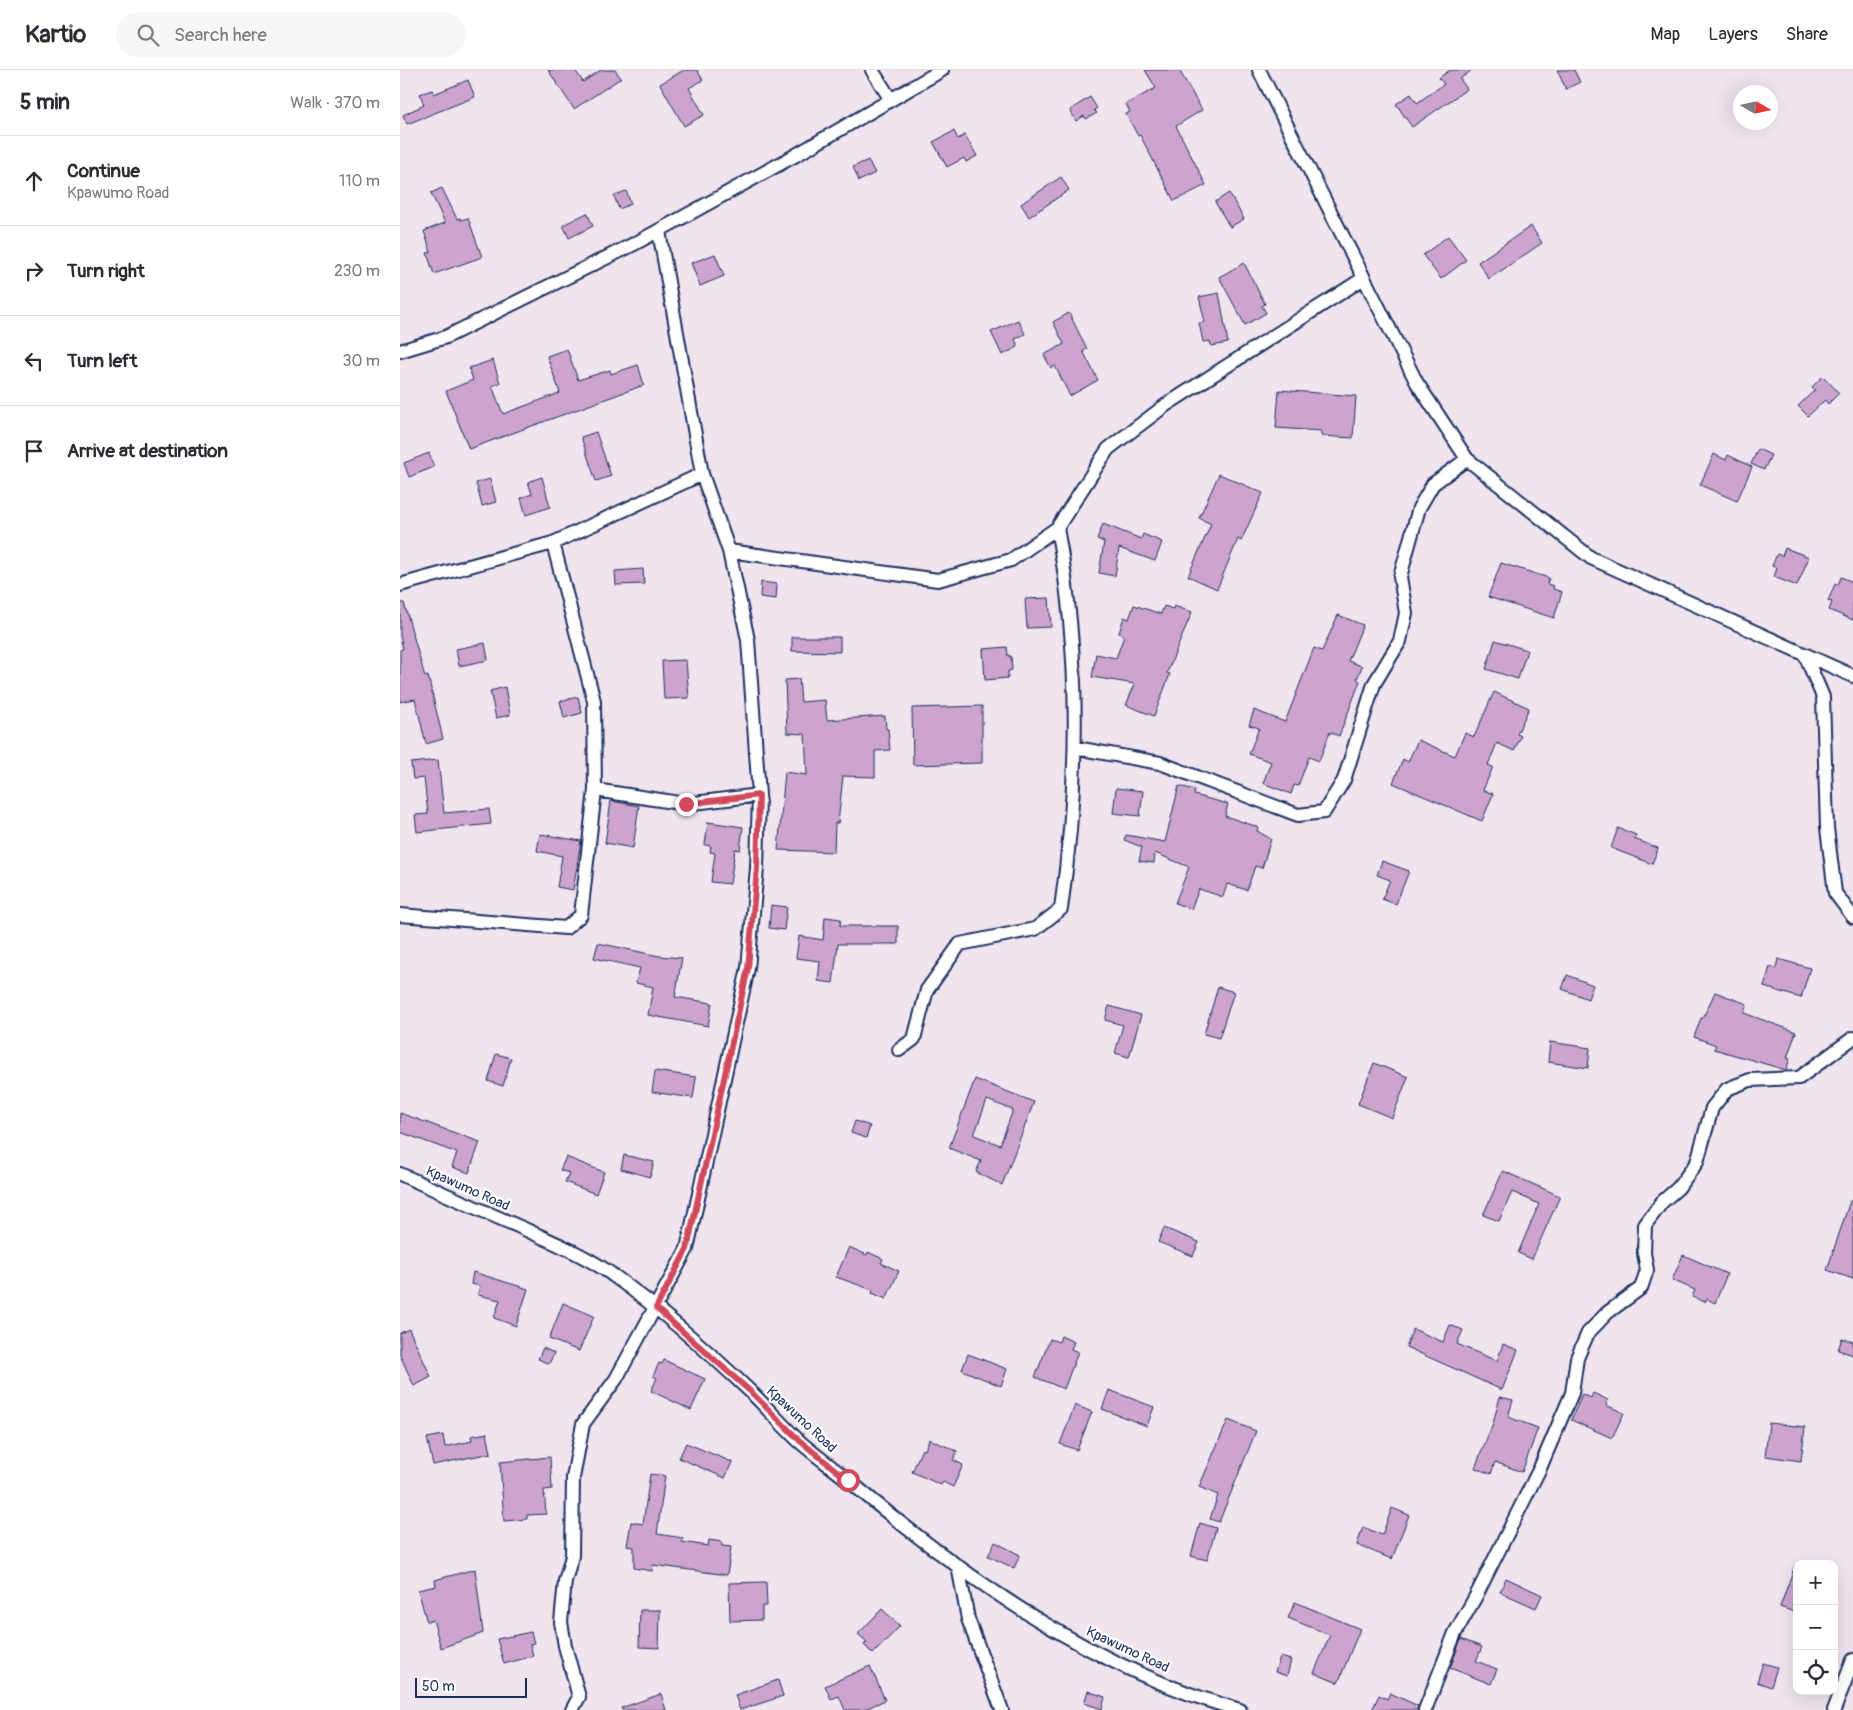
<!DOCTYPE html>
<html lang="en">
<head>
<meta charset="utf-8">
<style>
  :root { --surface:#fff; --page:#f7f7f7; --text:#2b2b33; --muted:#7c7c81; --line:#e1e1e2 }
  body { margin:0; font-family:Pangolin,sans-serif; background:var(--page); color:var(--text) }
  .controls { position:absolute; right:15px; bottom:15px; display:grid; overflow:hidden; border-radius:10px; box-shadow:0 5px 20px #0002 }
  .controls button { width:45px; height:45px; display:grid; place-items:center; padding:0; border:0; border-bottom:1px solid var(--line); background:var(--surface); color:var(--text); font:25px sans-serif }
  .compass { position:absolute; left:1333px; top:15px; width:45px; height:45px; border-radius:50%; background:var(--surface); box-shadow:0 5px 20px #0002; rotate:99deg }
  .scale { position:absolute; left:15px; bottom:12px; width:112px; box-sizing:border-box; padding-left:5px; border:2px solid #1b2f5e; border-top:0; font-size:14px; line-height:18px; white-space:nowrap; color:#1b2f5e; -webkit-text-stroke:4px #fff; paint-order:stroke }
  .stop { position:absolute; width:15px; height:15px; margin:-11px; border:4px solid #d1495b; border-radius:50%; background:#fff }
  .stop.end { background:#d1495b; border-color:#fff; box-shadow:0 1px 5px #0008 }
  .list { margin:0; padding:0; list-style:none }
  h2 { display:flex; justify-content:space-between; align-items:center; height:65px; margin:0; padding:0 20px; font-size:21px }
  h2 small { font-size:16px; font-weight:400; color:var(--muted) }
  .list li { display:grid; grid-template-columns:32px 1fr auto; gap:15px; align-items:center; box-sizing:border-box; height:90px; padding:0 20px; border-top:1px solid var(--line) }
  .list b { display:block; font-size:19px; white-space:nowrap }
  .list p { margin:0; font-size:16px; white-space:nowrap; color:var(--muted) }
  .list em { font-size:16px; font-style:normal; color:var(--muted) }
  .icon { flex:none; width:28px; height:28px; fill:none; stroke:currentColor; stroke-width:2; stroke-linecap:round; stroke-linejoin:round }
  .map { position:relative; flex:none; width:1453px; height:1640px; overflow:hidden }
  header { display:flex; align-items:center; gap:30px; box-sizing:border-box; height:70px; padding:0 25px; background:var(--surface); border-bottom:1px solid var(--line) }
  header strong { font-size:24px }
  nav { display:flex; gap:28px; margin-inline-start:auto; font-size:18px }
  .search { width:350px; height:45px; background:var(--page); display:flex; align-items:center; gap:12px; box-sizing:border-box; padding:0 18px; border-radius:28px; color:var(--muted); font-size:19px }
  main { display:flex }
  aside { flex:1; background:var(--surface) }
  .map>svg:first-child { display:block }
  .building { fill:#cda4cb; stroke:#1b2f5e; fill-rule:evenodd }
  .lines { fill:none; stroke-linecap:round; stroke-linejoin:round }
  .street-casing { stroke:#1b2f5e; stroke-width:16 }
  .street { stroke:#fff; stroke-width:12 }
  .route { stroke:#d1495b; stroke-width:6 }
  .labels { text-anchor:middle; stroke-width:4.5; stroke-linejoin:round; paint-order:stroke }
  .street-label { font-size:14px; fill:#1b2f5e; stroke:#fff }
</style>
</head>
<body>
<header>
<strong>Kartio</strong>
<div class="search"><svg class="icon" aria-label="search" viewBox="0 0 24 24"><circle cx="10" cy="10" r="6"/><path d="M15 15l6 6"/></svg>Search here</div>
<nav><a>Map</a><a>Layers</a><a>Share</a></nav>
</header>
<main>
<aside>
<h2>5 min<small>Walk · 370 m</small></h2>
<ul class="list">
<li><svg class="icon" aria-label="ahead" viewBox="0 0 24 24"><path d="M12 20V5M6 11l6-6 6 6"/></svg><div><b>Continue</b><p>Kpawumo Road</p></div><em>110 m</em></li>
<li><svg class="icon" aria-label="right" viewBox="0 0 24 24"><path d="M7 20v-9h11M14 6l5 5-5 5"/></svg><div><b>Turn right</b></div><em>230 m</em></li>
<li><svg class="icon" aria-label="left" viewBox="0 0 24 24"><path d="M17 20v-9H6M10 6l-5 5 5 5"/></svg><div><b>Turn left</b></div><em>30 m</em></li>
<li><svg class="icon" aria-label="arrive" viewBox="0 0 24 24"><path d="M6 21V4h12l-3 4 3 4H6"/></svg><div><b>Arrive at destination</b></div></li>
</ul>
</aside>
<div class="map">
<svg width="1453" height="1640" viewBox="0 0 1453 1640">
  <rect width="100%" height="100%" fill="#f0e4ef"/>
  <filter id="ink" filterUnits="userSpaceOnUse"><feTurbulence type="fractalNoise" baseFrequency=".02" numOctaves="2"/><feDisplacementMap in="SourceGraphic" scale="10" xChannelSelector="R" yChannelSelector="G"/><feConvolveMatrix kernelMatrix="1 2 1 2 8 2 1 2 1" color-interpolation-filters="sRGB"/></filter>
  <g filter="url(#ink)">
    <path class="building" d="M148 0H175L183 12 201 0H215L221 8 174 39Z
      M284 0H297L303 10 289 18 304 45 284 56 260 14Z
      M745 0H779L802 40 776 56 806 115 774 131 740 65 738 66 726 44 730 42 726 34 756 18Z
      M1050 0H1072L1060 9 1067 19 1012 57 996 34 1011 24 1017 33 1044 14 1039 8Z
      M1157 0H1174L1180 12 1166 19Z
      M68 10 75 27 7 54 3 45 24 35 20 24 32 20 34 24Z
      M690 27 697 38 694 40 697 43 686 49 684 46 676 51 670 40Z
      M554 61 558 69 565 65 577 86 566 92 564 88 547 97 533 72Z
      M468 90 475 103 459 111 453 97Z
      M661 107 669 120 629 147 621 134Z
      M42 118 57 149 60 148 61 150 68 148 82 187 34 204 27 183 31 182 24 161 45 153 31 123Z
      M226 121 231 134 219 139 214 126Z
      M829 123 844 149 830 157 815 132Z
      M187 143 193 156 169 168 163 155Z
      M1131 156 1142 173 1089 209 1078 192Z
      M1048 166 1066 190 1041 209 1023 185Z
      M315 184 324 206 300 216 291 193Z
      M844 193 865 234 862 236 866 243 845 255 819 207Z
      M819 223 828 273 811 276 810 271 803 272 799 253 805 252 799 227Z
      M669 243 687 279 683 281 698 310 670 326 655 296 651 298 644 285 664 274 653 252Z
      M618 250 625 264 615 269 618 277 602 285 591 262Z
      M167 279 178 310 210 300 211 304 238 295 244 315 69 379 46 321 73 310 69 298 93 290 100 313 92 316 103 344 160 323 147 286Z
      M1423 306 1439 323 1428 334 1425 330 1408 346 1398 336 1415 320 1412 317Z
      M879 320 956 326 953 368 921 366V361L876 358Z
      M196 362 211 406 196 411 181 367Z
      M1358 379 1371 385 1364 400 1351 394Z
      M29 383 34 397 9 407 4 393Z
      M1314 384 1326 390 1328 385 1352 397 1337 431 1300 415Z
      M819 404 863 423 841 471 838 469 817 519 788 506 811 454 799 448Z
      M142 407 150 437 126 445 121 428 132 424 128 412Z
      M90 409 96 432 82 436 76 413Z
      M703 454 741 469 743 464 762 472 755 491 719 478 715 506 699 503 704 472 697 469Z
      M1385 478 1409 487 1397 516 1374 507 1377 498 1372 496 1377 484 1382 486Z
      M1101 493 1149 508 1147 514 1154 516 1153 519 1162 522 1154 548 1088 527Z
      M243 499 244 514 216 515 215 501Z
      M1441 507 1453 512V550L1429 540 1432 532 1428 531 1435 514 1438 515Z
      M361 512 377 514 376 529 360 527Z
      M649 528 651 557 627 558 625 529Z
      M0 533H4L25 607 28 606 43 669 26 674 15 629 0 632V580L3 579 0 566Z
      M734 535 761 544 764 536 773 539 774 536 792 542 767 603 770 604 754 646 726 635 735 614 692 607 696 584 716 588 724 566 719 563 724 547 729 549Z
      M938 545 963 555 948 591 962 596 957 609 960 611 939 666 930 662 919 691 909 687 898 716 894 715 891 724 863 713 871 692 849 684 859 658 849 655 854 640 885 652 914 578 922 581Z
      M392 567H440V582L392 581Z
      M1095 570 1127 580 1118 609 1086 599Z
      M85 573 88 590 59 596 56 579Z
      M607 577 608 586H611L612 600 608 601V608L585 610 583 579Z
      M286 590 289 628 264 629 262 591Z
      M399 609 401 632 425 630 427 650 485 646 486 659H488L490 680 475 681V707L443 706 438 753H435L434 782 378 780 385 702 407 705 405 664 387 663 385 610Z
      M105 617 110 645 96 648 90 621Z
      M1094 622 1129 638 1117 664 1121 666 1114 681 1097 673 1088 695 1093 697 1083 720 1093 724 1082 751 993 713 1003 689 1008 692 1018 670 1055 686 1065 663 1074 667Z
      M178 627 182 643 164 648 160 631Z
      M582 636V693L513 695 512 638Z
      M38 690 44 743 89 739 91 754 17 762 15 745 28 744 24 708 13 709 11 693Z
      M779 716 795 720 794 725 828 734 825 746 858 757 857 761 871 769 862 798 855 796 847 820 827 814 823 827 799 819 791 839 775 833 789 797 755 783 754 793 739 791 742 777 724 770 726 765 765 772Z
      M716 718 743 721 740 746 713 743Z
      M211 731 239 736 233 778 205 773Z
      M308 752 343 757 340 780 335 779 330 814 311 812 315 783 310 782 311 776 305 775Z
      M1218 758 1236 765 1234 769 1258 778 1252 794 1211 778Z
      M140 764 181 771 173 820 157 817 162 786 137 781Z
      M982 791 1009 801 996 834 982 829 990 810 977 805Z
      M371 835 387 837 384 860 369 858Z
      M425 847 441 849 440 856H498V874H438L433 913 418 911 420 891 396 888 399 866 423 870Z
      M198 873 259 886 282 888 275 927 312 933 308 956 248 945 253 917 236 913 240 898 194 888Z
      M1378 889 1410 898 1401 928 1364 917 1370 897 1376 898Z
      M1167 905 1193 915 1188 929 1162 919Z
      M818 917 834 922 819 968 804 964Z
      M1315 922 1347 934 1344 943 1396 962 1387 988 1390 989 1386 1000 1314 979 1316 975 1294 967 1301 948H1303Z
      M709 936 741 945 729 987 715 983 723 955 705 950Z
      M1150 972 1190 978 1188 998 1148 992Z
      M96 984 111 988 103 1016 88 1011Z
      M974 993 1008 1007 992 1048 958 1034Z
      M255 1001 296 1007 293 1028 252 1022Z
      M575 1009 634 1032 602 1115 576 1102 581 1091 549 1078ZM587 1030 613 1040 600 1075 574 1065Z
      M0 1043 80 1072 69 1103 52 1097 57 1083 0 1062Z
      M455 1051 470 1056 466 1068 451 1063Z
      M224 1085 254 1092 250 1107 221 1099Z
      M166 1087 204 1102 196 1124 165 1112 169 1103 160 1100Z
      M1103 1101 1160 1126 1132 1189 1118 1183 1139 1134 1112 1122 1099 1151 1083 1145Z
      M1450 1131H1453V1209L1427 1200Z
      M764 1158 799 1172 793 1186 758 1172Z
      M449 1177 467 1185 468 1182 483 1189 481 1193 499 1201 486 1229 472 1223 473 1220 436 1207Z
      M1283 1185 1327 1204 1315 1233 1307 1229 1305 1232 1292 1227 1295 1220 1272 1210Z
      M73 1202 128 1219 116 1256 94 1248 100 1230 78 1225 80 1216 71 1214Z
      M163 1233 194 1246 179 1281 149 1269Z
      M1050 1255 1063 1260 1057 1274 1097 1291 1103 1274 1118 1280 1102 1320 1006 1277 1013 1259 1043 1272Z
      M9 1259 31 1307 14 1316 0 1285V1263Z
      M661 1266 674 1272 671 1279 678 1282 664 1319 635 1307 650 1269 659 1272Z
      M1442 1268 1453 1272V1285L1438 1280Z
      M143 1278 154 1283 149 1294 138 1289Z
      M568 1284 607 1299 601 1316 562 1300Z
      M264 1290 305 1309 291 1340 251 1321 257 1308 253 1306 259 1293 262 1294Z
      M709 1320 754 1337 747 1356 702 1339Z
      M1193 1323 1208 1330 1206 1335 1224 1343 1212 1368 1171 1350 1182 1324 1191 1328Z
      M1100 1327 1113 1330 1108 1347 1138 1358 1122 1402 1095 1392 1091 1404 1075 1398 1093 1353Z
      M675 1335 692 1342 677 1380 660 1374Z
      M828 1350 856 1361 819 1452 810 1449 818 1425 799 1417Z
      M1369 1353 1405 1357 1401 1391 1365 1386Z
      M87 1363 91 1383 33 1395 27 1368 43 1365 45 1377 72 1371 71 1366Z
      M529 1369 557 1381 553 1390 563 1395 553 1417 543 1412 541 1415 512 1402 522 1379 525 1380Z
      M286 1373 332 1392 325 1408 279 1388Z
      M150 1387 152 1419 144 1420 146 1444 127 1445V1449L104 1451 100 1392Z
      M250 1404 265 1406 257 1464 283 1468 282 1472 308 1476 309 1470 322 1472V1476L331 1477 327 1505 253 1495 252 1501 234 1498V1477L227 1476 231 1452 243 1454Z
      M992 1438 1009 1445 992 1489 957 1475 963 1457 982 1465Z
      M800 1453 816 1458 807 1490 791 1486Z
      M595 1472 620 1485 614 1498 588 1486Z
      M1395 1495H1397V1543L1380 1537Z
      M75 1499 83 1563 41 1578 33 1550 27 1552 18 1520 36 1516 35 1510Z
      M1106 1508 1142 1525 1136 1538 1100 1522Z
      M366 1512 367 1536H362V1550L330 1551 329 1513Z
      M895 1532 960 1559 938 1613 914 1603 930 1565 888 1548Z
      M482 1539 500 1556 473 1584 464 1575 467 1572 458 1564Z
      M240 1540H260L259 1578 239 1577Z
      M131 1562 134 1573 130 1574 133 1586 104 1594 97 1569Z
      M1061 1569 1082 1577 1076 1591 1097 1599 1091 1614 1050 1598Z
      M880 1587 891 1590 887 1606 875 1602Z
      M1363 1593 1377 1597 1371 1617 1357 1612Z
      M470 1596 485 1630 463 1640H445L439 1626 431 1629 425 1616Z
      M378 1610 383 1626 340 1640 335 1625Z
      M688 1621 705 1627 702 1639 684 1633Z
      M990 1623 1018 1636 1017 1640H972L979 1625 987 1629Z
      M261 1624 266 1640H222L221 1638Z"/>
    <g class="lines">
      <defs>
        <path id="street" d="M472 0 491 30
          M859 0 1017 313 1067 389 1191 488 1453 606
          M0 281 46 267 236 173 396 85 542 0
          M329 481 538 510 611 490 657 458 708 379 766 335 964 208
          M0 515 153 473 302 404
          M1406 587 1423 627 1427 758 1435 823 1453 847
          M676 678 760 693 898 745 924 742 944 710 974 614 1000 571 1006 543 1000 507 1019 438 1033 414 1067 389
          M195 720 286 734 359 725
          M0 845 166 858 181 845 195 720 194 631 153 473
          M499 980 514 969 527 920 560 874 635 859 661 839C679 711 681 586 657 458
          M0 1104C40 1122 80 1140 120 1157 152 1172 186 1185 214 1206 263 1241 309 1282 353 1324 368 1339 383 1356 399 1371 416 1386 436 1400 454 1415 566 1509 697 1601 840 1640
          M558 1496 568 1549 602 1640
          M172 1640 179 1627 165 1576 161 1552 165 1511 172 1486 173 1408 183 1354 216 1309 287 1179 348 898 357 798 359 725 348 570 329 481 302 404 259 161
          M1025 1640 1055 1563 1076 1526 1140 1398 1172 1323 1177 1288 1188 1263 1207 1243 1241 1218 1247 1200 1244 1183 1245 1155 1262 1132 1278 1118 1297 1092 1312 1038 1327 1019 1350 1010 1399 1008 1453 968
          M1434 1640 1453 1590"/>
      </defs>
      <use href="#street" class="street-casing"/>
      <use href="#street" class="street"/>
    </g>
  </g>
  <g class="lines" filter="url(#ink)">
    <path class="route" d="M286 734 359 725 357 798 348 898 287 1179 256 1238 351 1322 400 1371 448 1410"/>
  </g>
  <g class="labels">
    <g class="street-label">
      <text transform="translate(68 1118) rotate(24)" y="5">Kpawumo Road</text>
      <text transform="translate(402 1349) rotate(43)" y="5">Kpawumo Road</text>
      <text transform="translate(728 1579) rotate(25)" y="5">Kpawumo Road</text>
    </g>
  </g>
</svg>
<div class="controls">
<button>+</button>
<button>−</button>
<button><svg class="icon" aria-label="locate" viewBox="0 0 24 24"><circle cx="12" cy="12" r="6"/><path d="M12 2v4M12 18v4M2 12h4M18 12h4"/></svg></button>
</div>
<svg class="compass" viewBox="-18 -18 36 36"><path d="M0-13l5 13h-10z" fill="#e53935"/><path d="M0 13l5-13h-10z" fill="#7c7c81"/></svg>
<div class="scale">50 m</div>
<div class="stop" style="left:448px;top:1410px"></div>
<div class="stop end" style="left:286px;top:734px"></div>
</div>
</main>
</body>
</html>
